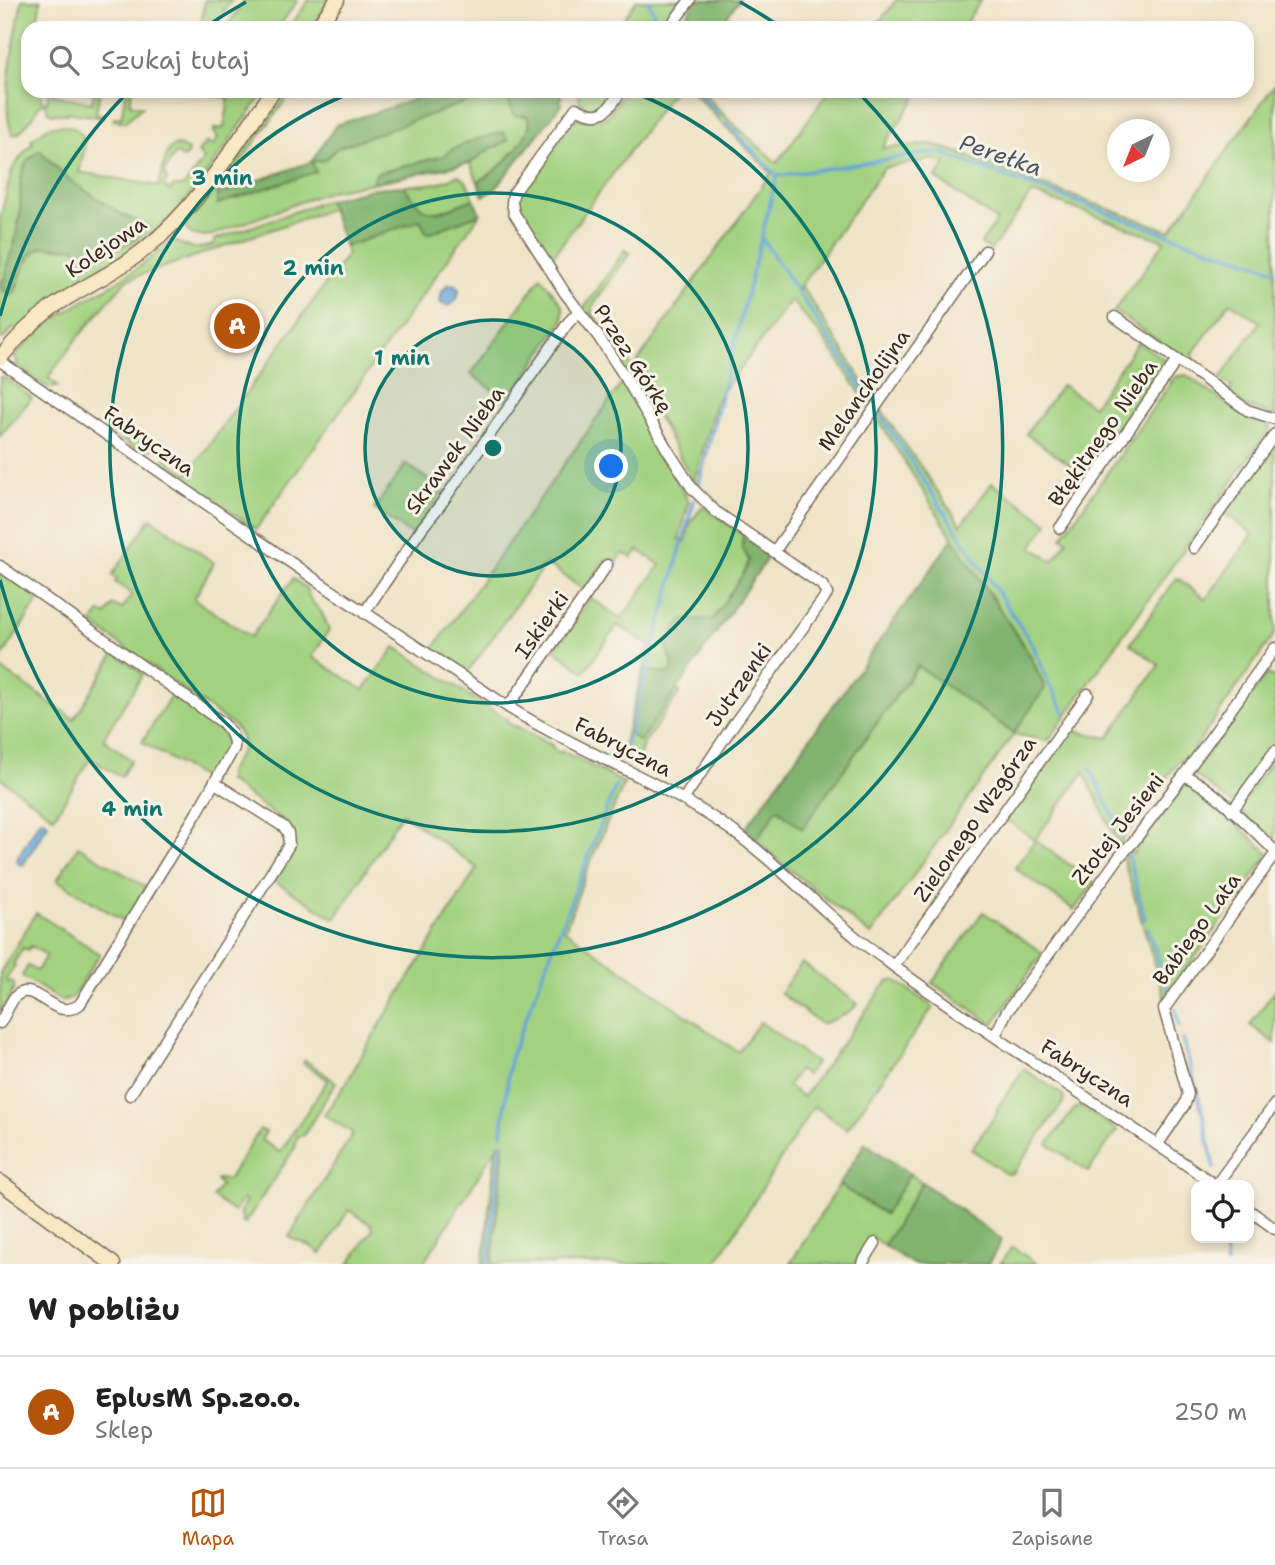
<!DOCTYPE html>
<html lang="pl">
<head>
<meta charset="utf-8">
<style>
  :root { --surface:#fff; --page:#f2f2f2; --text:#222; --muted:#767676; --line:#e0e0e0; --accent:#b45309 }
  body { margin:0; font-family:"Shantell Sans",sans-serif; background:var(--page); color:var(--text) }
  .controls { position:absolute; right:21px; bottom:21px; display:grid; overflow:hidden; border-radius:14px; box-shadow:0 4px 10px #0003 }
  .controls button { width:63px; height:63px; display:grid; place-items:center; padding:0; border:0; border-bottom:2px solid var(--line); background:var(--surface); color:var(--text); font:35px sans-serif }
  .compass { position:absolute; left:1107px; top:119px; width:63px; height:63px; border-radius:50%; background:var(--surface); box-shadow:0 4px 10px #0003; rotate:223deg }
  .you { position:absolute; left:612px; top:467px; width:24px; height:24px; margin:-18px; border:5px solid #fff; border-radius:50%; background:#1a73e8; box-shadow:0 0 0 10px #1a73e833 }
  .badge { display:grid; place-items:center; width:46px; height:46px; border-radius:50%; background:var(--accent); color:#fff; font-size:23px; font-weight:700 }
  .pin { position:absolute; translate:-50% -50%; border:4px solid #fff; box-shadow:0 2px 7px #0006 }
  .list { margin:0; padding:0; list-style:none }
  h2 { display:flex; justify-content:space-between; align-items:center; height:91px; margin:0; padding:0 28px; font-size:30px }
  h2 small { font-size:23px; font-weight:400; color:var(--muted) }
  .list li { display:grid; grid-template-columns:46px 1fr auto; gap:21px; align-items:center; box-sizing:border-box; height:112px; padding:0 28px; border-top:2px solid var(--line) }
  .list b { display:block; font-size:26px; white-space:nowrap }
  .list p { margin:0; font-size:23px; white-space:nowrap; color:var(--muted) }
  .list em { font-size:23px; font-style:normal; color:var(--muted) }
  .icon { flex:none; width:38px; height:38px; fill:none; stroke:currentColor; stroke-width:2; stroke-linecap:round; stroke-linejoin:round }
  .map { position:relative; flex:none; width:1275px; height:1264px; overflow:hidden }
  .search { position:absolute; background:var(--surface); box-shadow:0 4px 10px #0003; left:21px; right:21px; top:21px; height:77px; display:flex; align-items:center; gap:18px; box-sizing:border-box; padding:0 24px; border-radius:21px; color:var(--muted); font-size:26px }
  .sheet { height:203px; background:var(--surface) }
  nav { display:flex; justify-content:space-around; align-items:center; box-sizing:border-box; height:98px; border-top:2px solid var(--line); background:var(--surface); font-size:19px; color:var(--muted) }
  nav a { display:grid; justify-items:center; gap:4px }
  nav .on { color:var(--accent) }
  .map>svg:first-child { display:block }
  .green { fill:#a2d280; stroke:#6e7e4f; stroke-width:2; fill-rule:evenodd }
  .forest { fill:#81b46e; stroke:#5e6f46; stroke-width:2 }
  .water { fill:#65a3d7; stroke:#50667a; stroke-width:2 }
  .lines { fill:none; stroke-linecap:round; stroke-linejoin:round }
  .stream { stroke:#65a3d7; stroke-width:3.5 }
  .street-casing { stroke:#7a6b5a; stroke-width:13 }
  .secondary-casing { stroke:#7a6b5a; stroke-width:17 }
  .street { stroke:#fff; stroke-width:10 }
  .secondary { stroke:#fae7c3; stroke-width:14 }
  .ring { fill:none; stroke:#0f766e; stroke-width:3.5 }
  .labels { text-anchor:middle; stroke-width:6; stroke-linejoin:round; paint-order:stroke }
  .street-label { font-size:21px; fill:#3b2a1e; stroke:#f7f3e8 }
  .water-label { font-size:23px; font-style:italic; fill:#4a545f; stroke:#f7f3e8 }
  .centre { fill:#0f766e; stroke:#f7f3e8; stroke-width:3.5 }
  .ring-label { font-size:21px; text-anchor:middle; font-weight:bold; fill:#0f766e; stroke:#f7f3e8; stroke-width:6; stroke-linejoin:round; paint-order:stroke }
</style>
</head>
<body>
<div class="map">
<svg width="1275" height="1264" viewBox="0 0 1275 1264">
  <rect width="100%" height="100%" fill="#f7f3e8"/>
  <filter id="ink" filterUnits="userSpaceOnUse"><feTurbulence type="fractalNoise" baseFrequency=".0143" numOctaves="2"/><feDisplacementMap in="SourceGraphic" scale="14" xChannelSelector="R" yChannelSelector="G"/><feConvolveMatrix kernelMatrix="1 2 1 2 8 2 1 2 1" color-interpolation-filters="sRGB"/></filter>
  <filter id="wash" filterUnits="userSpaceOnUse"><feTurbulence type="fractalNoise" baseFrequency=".00686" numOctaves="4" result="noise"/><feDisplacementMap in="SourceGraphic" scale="28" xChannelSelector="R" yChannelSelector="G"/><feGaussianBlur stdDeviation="1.57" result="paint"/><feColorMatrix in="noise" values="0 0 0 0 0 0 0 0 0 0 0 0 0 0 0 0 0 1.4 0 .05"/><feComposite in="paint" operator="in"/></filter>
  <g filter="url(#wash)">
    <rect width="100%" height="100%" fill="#efe4c8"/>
    <path class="green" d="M22 0H41L36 28H28V91H41V101L47 102 49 91H55L54 95 92 103 94 91H100L96 114 102 115 103 118 67 112V114H52L48 112 46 104H42L38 107 34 116 18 134H12C0 103 16 34 22 0Z
      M205 0H232L212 28H200Z
      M245 0H298L278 28H226Z
      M309 0H331L310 28H289Z
      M637 0H686L678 12 663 28H617Z
      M896 0H981L962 28H875Z
      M1275 84V416L1245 406 1228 393 1232 387 1220 379 1260 322 1230 302 1193 353 1194 361 1185 358 1114 311 1165 241 1032 193 991 250 981 243 997 221 936 178 946 163 934 159 884 168 797 291 802 287 874 399 869 406 823 338 791 300 716 401 694 483 656 413 602 338 608 334 633 368 771 173 691 91H702L726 117 777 163 829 91H920L882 148 931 144 960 153 1042 185 1170 231Z
      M126 91H132L130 104 142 107 125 122 113 120 115 117 121 118Z
      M191 91C204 91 219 93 231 93 243 92 254 91 265 91L194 191 173 215 130 253 16 330 13 328 4 338 0 339V219L12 170 25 151 33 143 31 140C37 136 43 130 49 127 60 123 79 126 83 138 87 147 81 162 79 172L159 186C162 174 165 130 188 151L186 157 182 158 176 153 164 172 167 180 163 186 170 191 174 186H184L204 159 198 152 206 143 213 145 218 138 214 132V129L224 128 229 98ZM40 151 72 182 123 215 149 227 78 249 75 247 67 249 44 247 34 252 23 269 2 282 6 276 7 264 14 246 20 214V185Z
      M285 91H292L217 194 218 204 315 172 311 162 325 160 337 148 496 91H499L509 100 513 115 527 116 530 125C521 149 499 170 478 182L470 163 491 148 498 146 508 140 504 132 452 149 443 156 377 173 372 183 330 191 212 235C200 236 191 238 185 227L208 198Z
      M578 91H615L600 112 587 110 580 102Z
      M625 91H673L548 263 519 212 516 198 572 120C584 117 594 121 606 118Z
      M459 175 466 181 474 199C436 212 428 225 404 186L439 183Z
      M328 200 331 209 126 280 75 341 48 378 58 386 53 388H48L16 366 18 362 15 358 16 355C47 318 81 304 121 279 139 268 156 254 172 240 187 248 198 251 215 244L214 240Z
      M480 214 256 529 163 465 161 463 163 460 168 457 170 462 188 474 347 254 345 247 420 220 427 234Z
      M625 250 630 253 593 305V314L603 328 597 331 582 311Z
      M541 277 563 306V321L508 401 471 374Z
      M1138 342 1164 359 1166 368 1089 478 1026 434 1062 385 1093 406Z
      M1186 375 1241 414 1268 424 1270 428 1048 741 1014 734 871 935 779 861 755 839C764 833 770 819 776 810L779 809 802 828 918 666 1013 733 1045 688 1031 657 953 538 875 415 880 408 961 525 992 483 1048 523 1032 547 1053 561 1067 541 1062 537 1175 377Z
      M0 377H4L32 398 0 436Z
      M622 383 647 423 689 502 679 539 686 541 690 523 703 506 743 535 742 547 749 560 745 571 713 619 682 620 670 656 674 668 670 673 643 671 650 646 618 625 584 672 554 649 591 598 621 619 660 565 638 550 632 558 623 553 614 566 605 560 584 590 546 563 468 672 433 649Z
      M107 421 117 428 119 426C135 437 142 447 162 440 158 448 152 450 143 450L141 453 108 430 106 423Z
      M1275 438V633L1186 760H1180L1155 794 1151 793 1147 800 1149 803 1119 845 1084 772 1035 840 1095 883 1074 910 1015 868 1035 840 1005 819 1067 729 1072 725 1075 731 1108 738 1159 665 1130 644 1177 578 1206 599 1253 534 1223 512Z
      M406 464 444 491 412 535 374 509Z
      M151 518 214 563 194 599 251 637 293 579 306 588 310 599 322 613 329 630 312 657 364 690 395 647 508 720 507 722 515 727 516 726 553 746 552 748 560 753 562 751 624 783 588 868 565 930 738 1052 760 1022 816 1063 807 1075 799 1070 787 1086 803 1097 887 982 895 980 933 1007 847 1129 814 1106 715 1264H492L504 1143H499L423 1264H349L373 1229 372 1225 349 1210 321 1254 312 1247 289 1237 353 1133 324 1115 347 1082 364 1051 477 868 402 813 335 919 274 881C287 858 306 843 283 821L228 781V773L243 748 241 737 235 727 92 624 100 612 106 615 113 605 122 609 132 594 115 582 117 579 112 575Z
      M0 572 39 599 0 660Z
      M115 653 143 674 103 739 131 760 121 777 90 759 54 817 0 778V668L74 719Z
      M1267 673 1275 679V743L1232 804 1193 773Z
      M677 690 680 692 643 745 636 766 620 758 627 731 639 741Z
      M172 694 221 730C234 751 220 764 209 782L142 742Z
      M1275 756V843L1238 809Z
      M1190 786 1201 791 1269 854 1165 999 1123 858 1131 851 1133 854 1182 787Z
      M78 846 146 887 125 922 57 880Z
      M983 912 1043 953 993 1024 932 983Z
      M36 913 100 954 71 999 60 1000 22 976 28 966 37 971 46 955 31 946 28 950 23 948 13 964 15 965 6 980 9 983 11 981 14 983V989L0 1014V973Z
      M802 963 858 1004C847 1015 836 1019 821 1024L780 993Z
      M1275 990V1043L1250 1025Z
      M305 1060 336 1082 303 1136H298L295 1143 296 1146 245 1223 241 1222 243 1217 239 1214 246 1201 243 1199 234 1212 213 1197 221 1185 216 1181 217 1179 228 1180 260 1129 266 1132 261 1140 280 1152 328 1080 303 1063Z
      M1024 1069 1063 1095 1064 1101 1013 1173 1006 1174 971 1149 998 1112 996 1110Z
      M1082 1107 1117 1130 1088 1172 1048 1144 1075 1108Z
      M910 1174 922 1182 884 1246 871 1237 854 1264H790L839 1185 884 1214Z
      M1012 1247 1037 1264H1000Z"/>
    <path class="forest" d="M697 0H739L719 28H677Z
      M427 91H496L337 148 325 160 312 162 316 172 217 204V195L311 162 336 125 413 100 415 95Z
      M499 91H559L562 98 560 101 562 104 495 189 483 196 478 182C499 170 521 149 530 125L527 116 513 115 509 100Z
      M504 132 508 140 498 146 491 148 470 163 372 183 377 173 443 156C460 143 483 137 504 132Z
      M40 150 51 163 72 182 123 215 150 227 135 240 87 262 75 247C64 249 56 246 46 247 26 248 20 278 15 293L9 296 4 290 2 282 6 276 7 264 14 246 20 214 21 177 27 161Z
      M404 186C429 225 436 212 474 199L480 214 427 234 420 220 345 247 328 200 375 188Z
      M743 535 767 552 766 560 677 690 639 742 627 731 643 671 670 673C676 664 670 657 667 647 681 614 679 620 713 619L745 571 749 560 742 547Z
      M953 538 1031 657 1045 688 1014 733 917 666 802 829 778 809 776 810C770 819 764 833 755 839L745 829Z
      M499 1143H504L492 1264H483L496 1148Z
      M865 1143 910 1174 885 1214 839 1185Z
      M922 1182 1002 1240 988 1264H913L884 1246Z"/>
    <path class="water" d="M449 284 456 285 459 289C459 297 456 303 448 306L442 304 440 301 442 291Z
      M40 819 46 821 48 825 23 865H20L17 861 18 857Z"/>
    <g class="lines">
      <path class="stream" d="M648 0 660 27
        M696 91 719 115
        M727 123 777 176 938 152 1186 241 1275 270
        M761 237 871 401
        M879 413 1034 647 1048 682 1065 713
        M698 486 777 176
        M623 758 694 500
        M1090 768 1123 837
        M1128 855 1145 919
        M1148 929 1169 991
        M1175 1009 1179 1025
        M1183 1040 1203 1115 1214 1168
        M502 1134 510 1059 616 785
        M18 1205 42 1223
        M51 1229 71 1244
        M1224 1238 1227 1264
        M86 1254 100 1264
        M488 1264 501 1143"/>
    </g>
  </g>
  <g filter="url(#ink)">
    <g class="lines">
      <defs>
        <path id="street" d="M669 28 690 0
          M621 91C608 111 601 122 576 108L513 194 512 203 514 213 565 293 598 336 627 380 667 449 692 488 715 511 822 585 827 594 734 724 683 800
          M1115 317 1206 380 1247 410 1275 419
          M0 361 329 589 508 707C576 750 654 778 721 823 771 856 812 902 858 939 869 948 881 956 892 965 997 1042 1109 1109 1215 1185
          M1060 528 1177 360
          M1194 548 1275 434
          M774 552 985 251
          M0 566 223 723C230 731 235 737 234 748L198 811 80 1004C54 1025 34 975 14 998 9 1005 5 1015 0 1023
          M364 613 422 528 441 504 568 323 579 311
          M508 707 607 565
          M1184 775C1216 790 1249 826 1275 851
          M1232 811 1275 751
          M894 966 1088 694
          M995 1036 1006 1013 1120 856 1134 841 1184 775 1275 648
          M130 1095 289 845 288 833 284 827 215 783
          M1158 1144 1185 1104 1188 1094 1164 1009 1275 854
          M1216 1185 1275 1104
          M1249 1210 1275 1229
          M862 1264 875 1243"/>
        <path id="secondary" d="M317 28 337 0
          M0 358C15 340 31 323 50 309 81 287 116 273 145 249 198 207 234 146 273 91
          M0 1182 113 1264"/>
      </defs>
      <use href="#street" class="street-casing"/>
      <use href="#secondary" class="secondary-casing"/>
      <use href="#street" class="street"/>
      <use href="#secondary" class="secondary"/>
    </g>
  </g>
  <circle cx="493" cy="448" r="128" fill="#0f766e" fill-opacity=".12"/>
  <g class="ring">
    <circle cx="493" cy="448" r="128"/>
    <circle cx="493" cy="448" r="255"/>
    <path d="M633 92A383 383 0 1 1 353 92"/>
    <path d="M0 316A510 510 0 0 1 126 94M204 28A510 510 0 0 1 246 2M740 2A510 510 0 0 1 782 28M860 94A510 510 0 1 1 0 580"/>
  </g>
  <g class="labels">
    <g class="street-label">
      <text transform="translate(106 247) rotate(-34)" y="7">Kolejowa</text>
      <text transform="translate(633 359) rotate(57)" y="7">Przez Górkę</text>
      <text transform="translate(864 390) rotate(-55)" y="7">Melancholijna</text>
      <text transform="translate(1103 433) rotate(-55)" y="7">Błękitnego Nieba</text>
      <text transform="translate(149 441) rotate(35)" y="7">Fabryczna</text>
      <text transform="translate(455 450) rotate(-54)" y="7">Skrawek Nieba</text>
      <text transform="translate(542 625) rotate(-55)" y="7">Iskierki</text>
      <text transform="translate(739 685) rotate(-55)" y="7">Jutrzenki</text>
      <text transform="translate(623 747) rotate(27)" y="7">Fabryczna</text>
      <text transform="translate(975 819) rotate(-55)" y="7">Zielonego Wzgórza</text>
      <text transform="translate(1118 829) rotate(-52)" y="7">Złotej Jesieni</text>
      <text transform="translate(1197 929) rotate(-54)" y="7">Babiego Lata</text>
      <text transform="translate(1087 1073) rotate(33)" y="7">Fabryczna</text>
    </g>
    <g class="water-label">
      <text transform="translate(1001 155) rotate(19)" y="8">Perełka</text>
    </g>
  </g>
  <circle cx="493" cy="448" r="10" class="centre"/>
  <g class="ring-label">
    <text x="222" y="185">3 min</text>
    <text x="313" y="275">2 min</text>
    <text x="402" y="365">1 min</text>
    <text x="132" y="816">4 min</text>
  </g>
</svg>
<div class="controls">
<button><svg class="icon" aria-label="locate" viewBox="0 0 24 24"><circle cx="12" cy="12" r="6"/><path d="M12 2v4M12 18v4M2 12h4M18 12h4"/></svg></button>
</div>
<svg class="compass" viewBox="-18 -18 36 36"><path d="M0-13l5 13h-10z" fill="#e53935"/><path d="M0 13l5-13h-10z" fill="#767676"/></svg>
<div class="you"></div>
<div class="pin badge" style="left:237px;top:326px">A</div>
<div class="search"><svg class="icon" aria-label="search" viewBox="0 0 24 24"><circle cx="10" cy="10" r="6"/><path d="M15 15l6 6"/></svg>Szukaj tutaj</div>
</div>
<section class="sheet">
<h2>W pobliżu<small></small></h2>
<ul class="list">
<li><span class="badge">A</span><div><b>EplusM Sp.zo.o.</b><p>Sklep</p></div><em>250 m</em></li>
</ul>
</section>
<nav>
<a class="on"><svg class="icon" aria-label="map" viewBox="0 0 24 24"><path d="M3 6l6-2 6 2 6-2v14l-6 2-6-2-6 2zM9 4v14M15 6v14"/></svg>Mapa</a>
<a><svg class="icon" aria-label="directions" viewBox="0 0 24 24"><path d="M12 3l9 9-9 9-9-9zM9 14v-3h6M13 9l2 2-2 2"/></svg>Trasa</a>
<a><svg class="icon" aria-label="saved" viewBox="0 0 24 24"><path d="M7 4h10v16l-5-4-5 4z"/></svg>Zapisane</a>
</nav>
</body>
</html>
